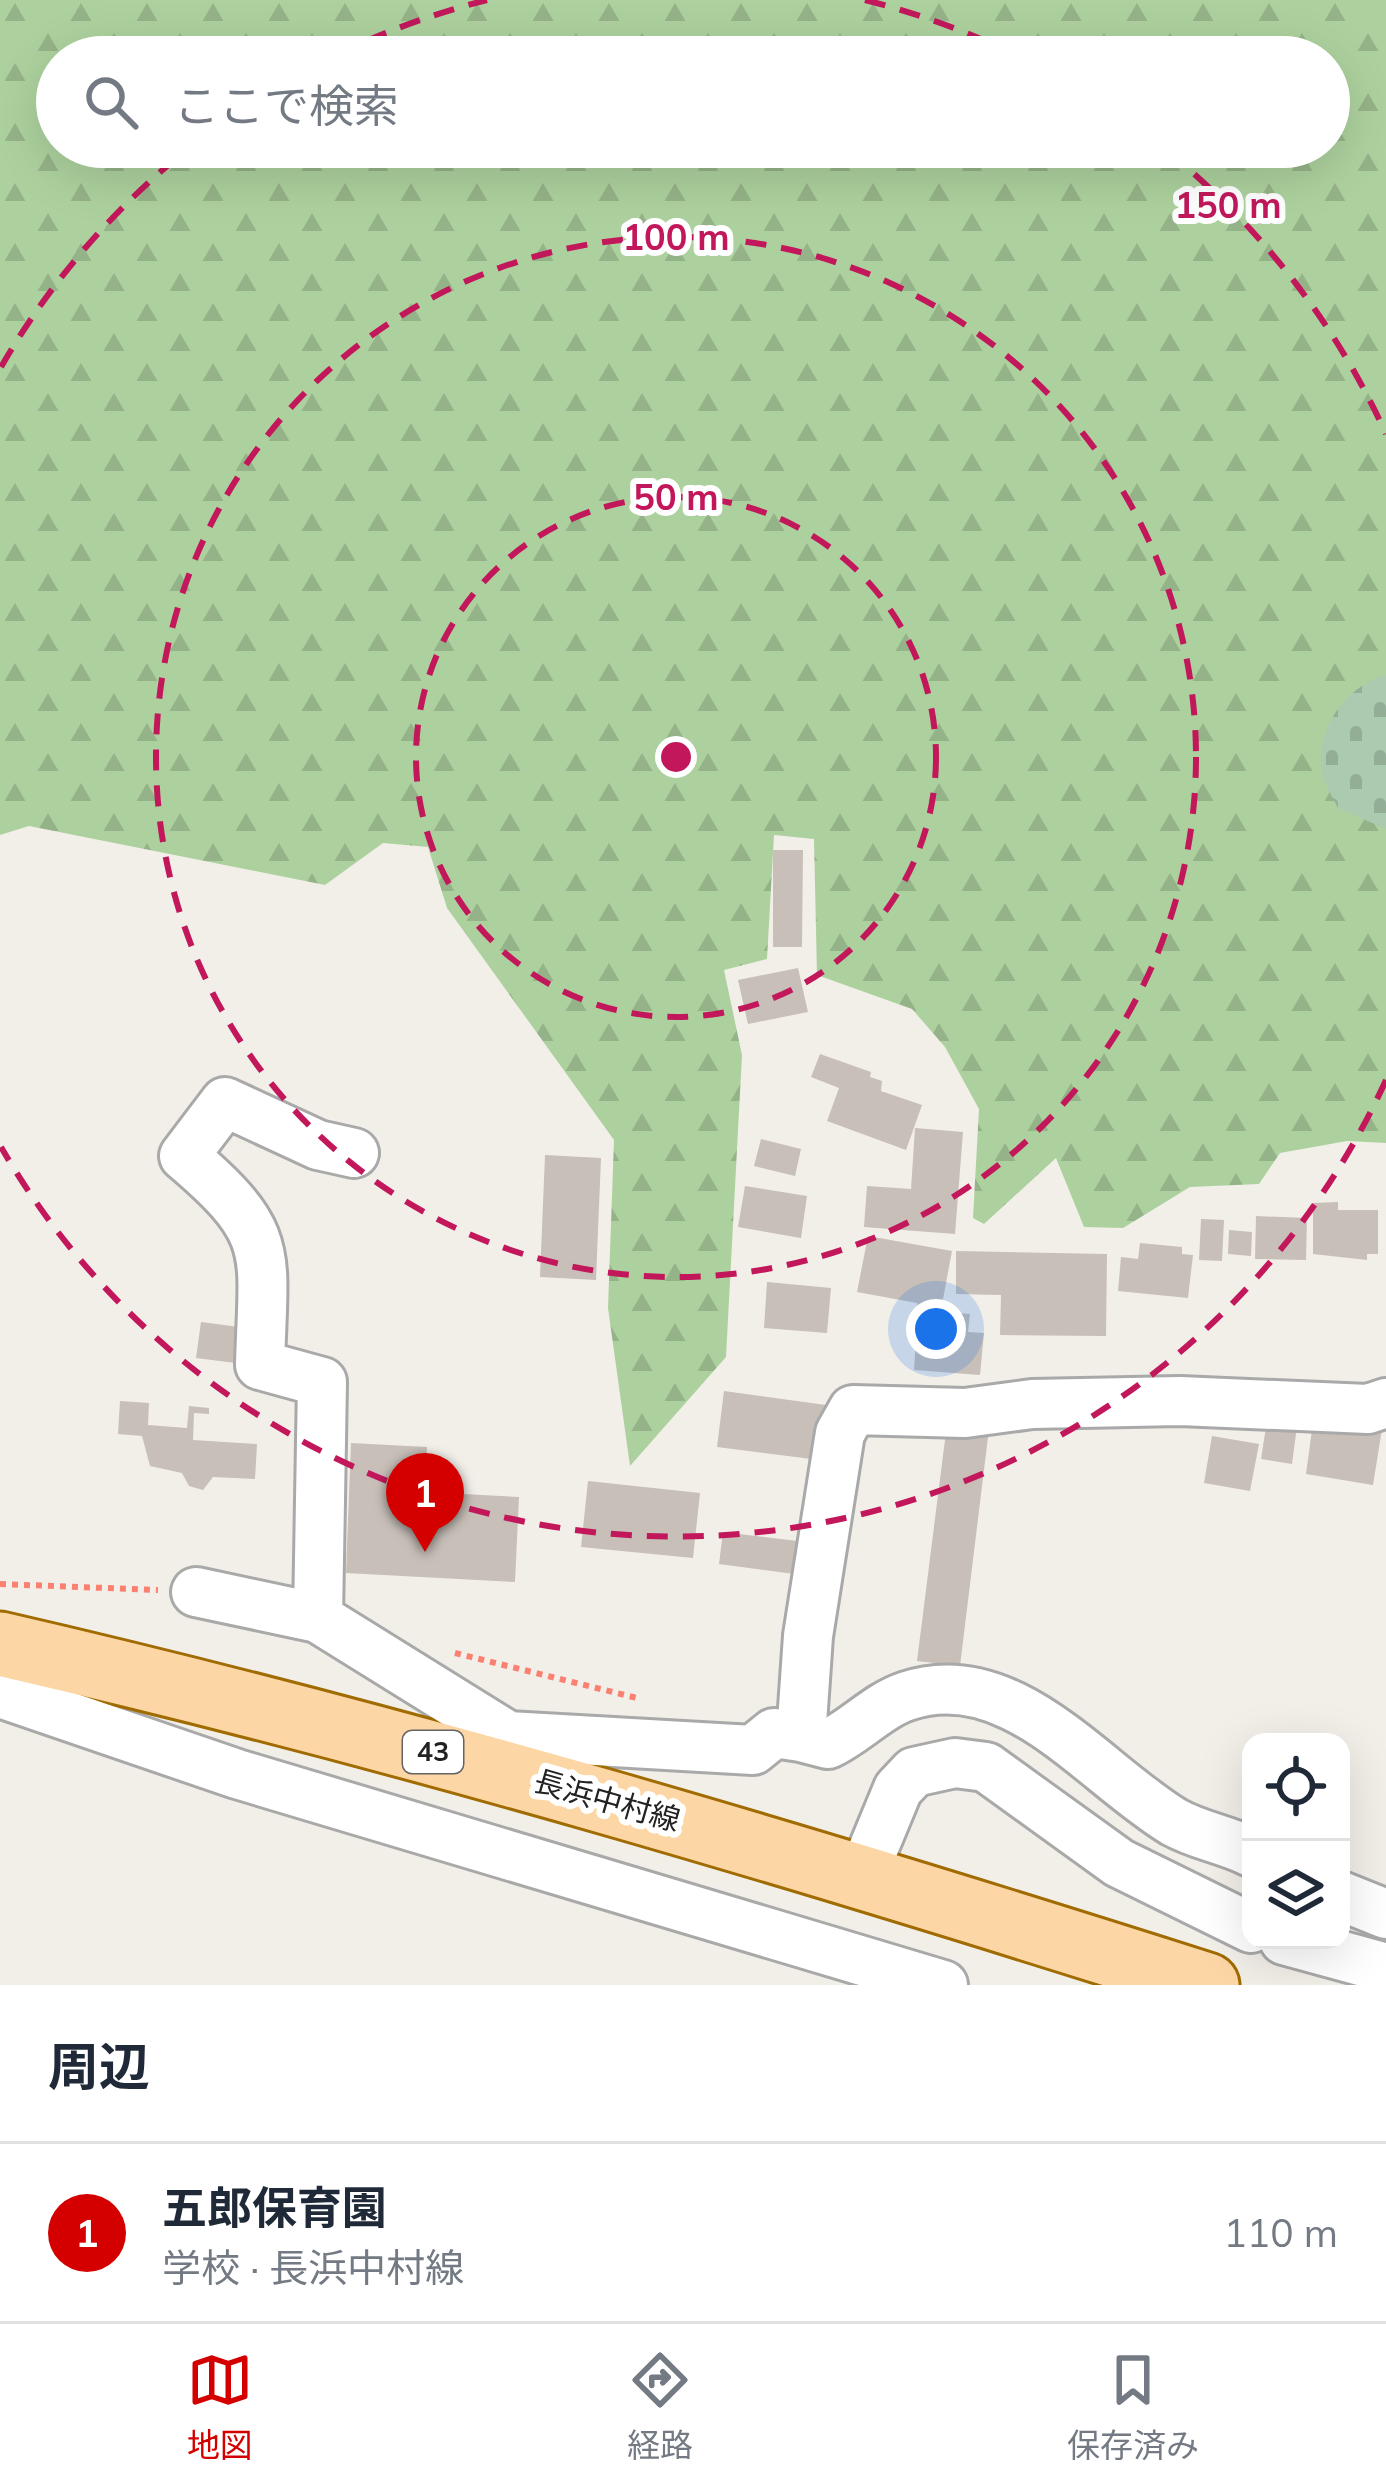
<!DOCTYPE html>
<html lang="ja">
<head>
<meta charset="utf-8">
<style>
  :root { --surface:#fff; --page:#f2f2f3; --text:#1f2937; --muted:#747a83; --line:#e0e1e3; --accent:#d40000 }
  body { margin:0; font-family:Mulish,"Noto Sans JP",sans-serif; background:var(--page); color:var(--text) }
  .controls { position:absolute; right:36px; bottom:36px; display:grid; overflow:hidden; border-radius:24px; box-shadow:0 12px 48px #0002 }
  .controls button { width:108px; height:108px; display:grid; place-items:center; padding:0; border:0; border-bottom:3px solid var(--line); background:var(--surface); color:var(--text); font:60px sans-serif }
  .you { position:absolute; left:936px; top:1329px; width:42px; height:42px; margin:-30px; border:9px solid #fff; border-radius:50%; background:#1a73e8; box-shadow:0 0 0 18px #1a73e833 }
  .badge { display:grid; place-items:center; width:78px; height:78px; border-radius:50%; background:var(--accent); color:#fff; font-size:39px; font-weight:700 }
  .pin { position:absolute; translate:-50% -99px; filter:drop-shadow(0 3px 6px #0008) }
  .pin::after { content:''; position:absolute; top:63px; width:42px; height:36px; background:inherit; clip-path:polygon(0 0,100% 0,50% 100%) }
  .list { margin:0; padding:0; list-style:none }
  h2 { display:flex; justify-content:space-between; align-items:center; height:156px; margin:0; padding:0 48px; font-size:51px }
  h2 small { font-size:39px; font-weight:400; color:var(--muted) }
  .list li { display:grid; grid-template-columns:78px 1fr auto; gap:36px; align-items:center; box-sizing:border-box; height:180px; padding:0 48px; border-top:3px solid var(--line) }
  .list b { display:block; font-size:45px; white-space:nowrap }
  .list p { margin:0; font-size:39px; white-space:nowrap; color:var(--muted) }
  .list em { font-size:39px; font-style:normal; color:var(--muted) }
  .icon { flex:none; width:66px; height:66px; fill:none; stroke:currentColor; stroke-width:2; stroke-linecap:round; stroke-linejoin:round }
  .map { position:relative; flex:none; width:1386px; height:1985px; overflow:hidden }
  .search { position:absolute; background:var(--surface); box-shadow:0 12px 48px #0002; left:36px; right:36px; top:36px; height:132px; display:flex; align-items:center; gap:30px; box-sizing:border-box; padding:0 42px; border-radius:66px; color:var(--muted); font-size:45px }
  .sheet { height:336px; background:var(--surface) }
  nav { display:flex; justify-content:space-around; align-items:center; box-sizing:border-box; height:168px; border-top:3px solid var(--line); background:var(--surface); font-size:33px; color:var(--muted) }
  nav a { display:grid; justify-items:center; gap:6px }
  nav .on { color:var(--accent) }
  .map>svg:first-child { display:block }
  .forest { fill:url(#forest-firs); fill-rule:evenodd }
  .cemetery { fill:url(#cemetery-stones) }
  .building { fill:#c7bfb8 }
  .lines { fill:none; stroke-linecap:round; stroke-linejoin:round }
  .minor-casing { stroke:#a9a9a9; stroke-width:54 }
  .major-casing { stroke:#a06b00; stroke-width:69 }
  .path { stroke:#fa8072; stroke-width:6; stroke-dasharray:6 6; stroke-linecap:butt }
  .minor { stroke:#fff; stroke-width:48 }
  .major { stroke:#fcd6a4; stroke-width:63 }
  .ring { fill:none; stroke:#c2185b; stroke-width:6; stroke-dasharray:21 15 }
  .labels { text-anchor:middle; stroke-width:12; stroke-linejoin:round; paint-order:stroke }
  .shield { fill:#fff; stroke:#646464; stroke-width:3 }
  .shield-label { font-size:27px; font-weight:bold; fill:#222 }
  .street-label { font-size:30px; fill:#222; stroke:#fff }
  .centre { fill:#c2185b; stroke:#fff; stroke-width:6 }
  .ring-label { font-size:36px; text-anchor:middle; font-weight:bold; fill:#c2185b; stroke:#fff; stroke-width:12; stroke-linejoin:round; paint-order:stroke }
</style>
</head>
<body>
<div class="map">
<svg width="1386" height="1985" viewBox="0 0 1386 1985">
  <defs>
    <pattern id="forest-firs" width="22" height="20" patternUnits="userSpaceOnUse" patternTransform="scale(3)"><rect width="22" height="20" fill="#add19e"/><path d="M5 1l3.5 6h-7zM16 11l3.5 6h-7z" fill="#95b388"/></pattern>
    <pattern id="cemetery-stones" width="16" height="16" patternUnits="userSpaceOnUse" patternTransform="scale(3)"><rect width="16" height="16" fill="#aacbaf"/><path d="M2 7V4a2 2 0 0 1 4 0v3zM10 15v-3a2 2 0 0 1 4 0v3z" fill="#92ae96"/></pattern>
  </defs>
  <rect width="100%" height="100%" fill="#f2efe9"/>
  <path class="forest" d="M0 0H1386V1143L1347 1141 1280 1153 1259 1184 1190 1187 1123 1228 1084 1227 1056 1158 984 1224 973 1218 979 1109 945 1047 912 1009 817 975 814 839 774 835 767 959 724 970 742 1055 726 1357 630 1466 608 1308 614 1140 447 908 428 847 383 843 325 885 29 826 0 835ZM57 57H1329V147H57Z"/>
  <path class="cemetery" d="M1386 675V829L1338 808C1333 797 1324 784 1322 772 1314 731 1346 685 1386 675Z"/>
  <path class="building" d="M773 850H803L802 947H773Z
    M798 968 808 1012 748 1024 738 980Z
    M820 1054 871 1072 870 1077 882 1081 881 1091 922 1105 906 1150 827 1121 839 1088 811 1077Z
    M915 1128 963 1132 955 1234 864 1227 867 1186 911 1189Z
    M761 1139 801 1149 795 1176 754 1166Z
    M545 1155 601 1158 596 1280 540 1277Z
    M745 1186 807 1196 801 1238 738 1227Z
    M1338 1202V1210H1378V1254H1367V1260L1313 1254V1203Z
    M1256 1216 1307 1218 1306 1260 1255 1259Z
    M1201 1219 1224 1220 1222 1261 1199 1260Z
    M1229 1230 1252 1232 1251 1256 1228 1254Z
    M868 1236 952 1251 941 1310 930 1311 970 1314 968 1332 984 1333 980 1375 914 1370 916 1339H928L930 1311 919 1313 917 1303 857 1292Z
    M1140 1243 1182 1247V1254L1193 1255 1188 1298 1118 1291 1121 1257 1138 1259Z
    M956 1251 1107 1254 1106 1336 1000 1335 1001 1295 956 1294Z
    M767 1282 831 1288 827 1333 764 1328Z
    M201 1322 247 1328 243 1364 196 1358Z
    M724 1391 826 1405 819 1460 717 1447Z
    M120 1401 149 1403 148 1425 187 1428 189 1406 209 1408V1414L194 1413 193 1440 257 1444 255 1479 213 1477 203 1490 189 1486 182 1473 150 1466 142 1436 118 1434Z
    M1268 1414 1298 1419 1292 1464 1261 1459Z
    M1323 1419 1382 1429 1373 1485 1306 1474 1312 1430 1322 1431Z
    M947 1424 989 1429 960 1666 917 1661Z
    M1212 1436 1259 1444 1250 1491 1204 1483Z
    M351 1443 427 1447 425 1492 519 1497 515 1582 346 1573Z
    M588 1481 700 1493 693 1558 581 1547Z
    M723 1532 806 1542 802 1575 719 1564Z"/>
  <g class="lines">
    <defs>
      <path id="minor" d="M196 1592 318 1618 508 1736
        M318 1618 322 1382 260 1365C263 1250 277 1235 184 1156L225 1102 318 1145 354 1153
        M0 1693 237 1774 943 1985
        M801 1737 828 1744C856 1731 877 1706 907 1696 1012 1661 1094 1774 1174 1822 1199 1836 1225 1839 1251 1852
        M499 1770 508 1736 753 1750 774 1733 801 1737 808 1636 840 1433 853 1410 965 1413 1032 1404 1180 1401 1368 1409 1386 1403
        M862 1876 898 1789 914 1772 955 1763 986 1767 1119 1863 1251 1928
        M1341 1896 1386 1914
        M1284 1940 1386 1968"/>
      <path id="major" d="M0 1644C408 1738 808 1858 1207 1985"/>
    </defs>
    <use href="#minor" class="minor-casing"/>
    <use href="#major" class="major-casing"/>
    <path class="path" d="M0 1584 158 1590
      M455 1653 641 1699"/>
    <use href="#minor" class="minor"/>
    <use href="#major" class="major"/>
  </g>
  <g class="ring">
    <circle cx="676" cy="757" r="260"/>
    <circle cx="676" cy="757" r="520"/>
    <path d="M1386 1080A780 780 0 0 1 1 1147M1 367A780 780 0 0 1 185 151M334 56A780 780 0 0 1 487 0M865 0A780 780 0 0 1 1018 56M1167 151A780 780 0 0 1 1386 434"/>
  </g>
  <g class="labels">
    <rect class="shield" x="403" y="1731" width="60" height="42" rx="9"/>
    <g class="shield-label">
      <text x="433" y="1761">43</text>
    </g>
    <g class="street-label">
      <text transform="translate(607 1801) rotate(16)" y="10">長浜中村線</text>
    </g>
  </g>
  <circle cx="676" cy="757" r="18" class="centre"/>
  <g class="ring-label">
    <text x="1228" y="218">150 m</text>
    <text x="676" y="250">100 m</text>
    <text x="676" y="510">50 m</text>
  </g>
</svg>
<div class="controls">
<button><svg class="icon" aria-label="locate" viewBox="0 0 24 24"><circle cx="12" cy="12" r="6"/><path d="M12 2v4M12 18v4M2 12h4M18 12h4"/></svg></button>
<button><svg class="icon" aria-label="layers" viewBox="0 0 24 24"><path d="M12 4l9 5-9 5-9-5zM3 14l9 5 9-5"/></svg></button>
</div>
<div class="you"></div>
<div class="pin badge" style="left:425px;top:1552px">1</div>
<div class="search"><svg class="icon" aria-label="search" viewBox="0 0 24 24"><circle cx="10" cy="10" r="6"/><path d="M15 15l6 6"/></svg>ここで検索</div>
</div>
<section class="sheet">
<h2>周辺<small></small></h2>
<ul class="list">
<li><span class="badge">1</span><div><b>五郎保育園</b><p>学校 · 長浜中村線</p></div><em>110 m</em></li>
</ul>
</section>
<nav>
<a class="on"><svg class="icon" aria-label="map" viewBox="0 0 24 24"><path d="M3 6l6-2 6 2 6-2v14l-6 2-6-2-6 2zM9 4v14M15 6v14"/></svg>地図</a>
<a><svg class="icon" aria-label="directions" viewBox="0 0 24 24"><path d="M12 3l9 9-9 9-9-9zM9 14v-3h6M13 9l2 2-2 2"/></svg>経路</a>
<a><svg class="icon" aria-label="saved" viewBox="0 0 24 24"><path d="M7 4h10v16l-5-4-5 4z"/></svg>保存済み</a>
</nav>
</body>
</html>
